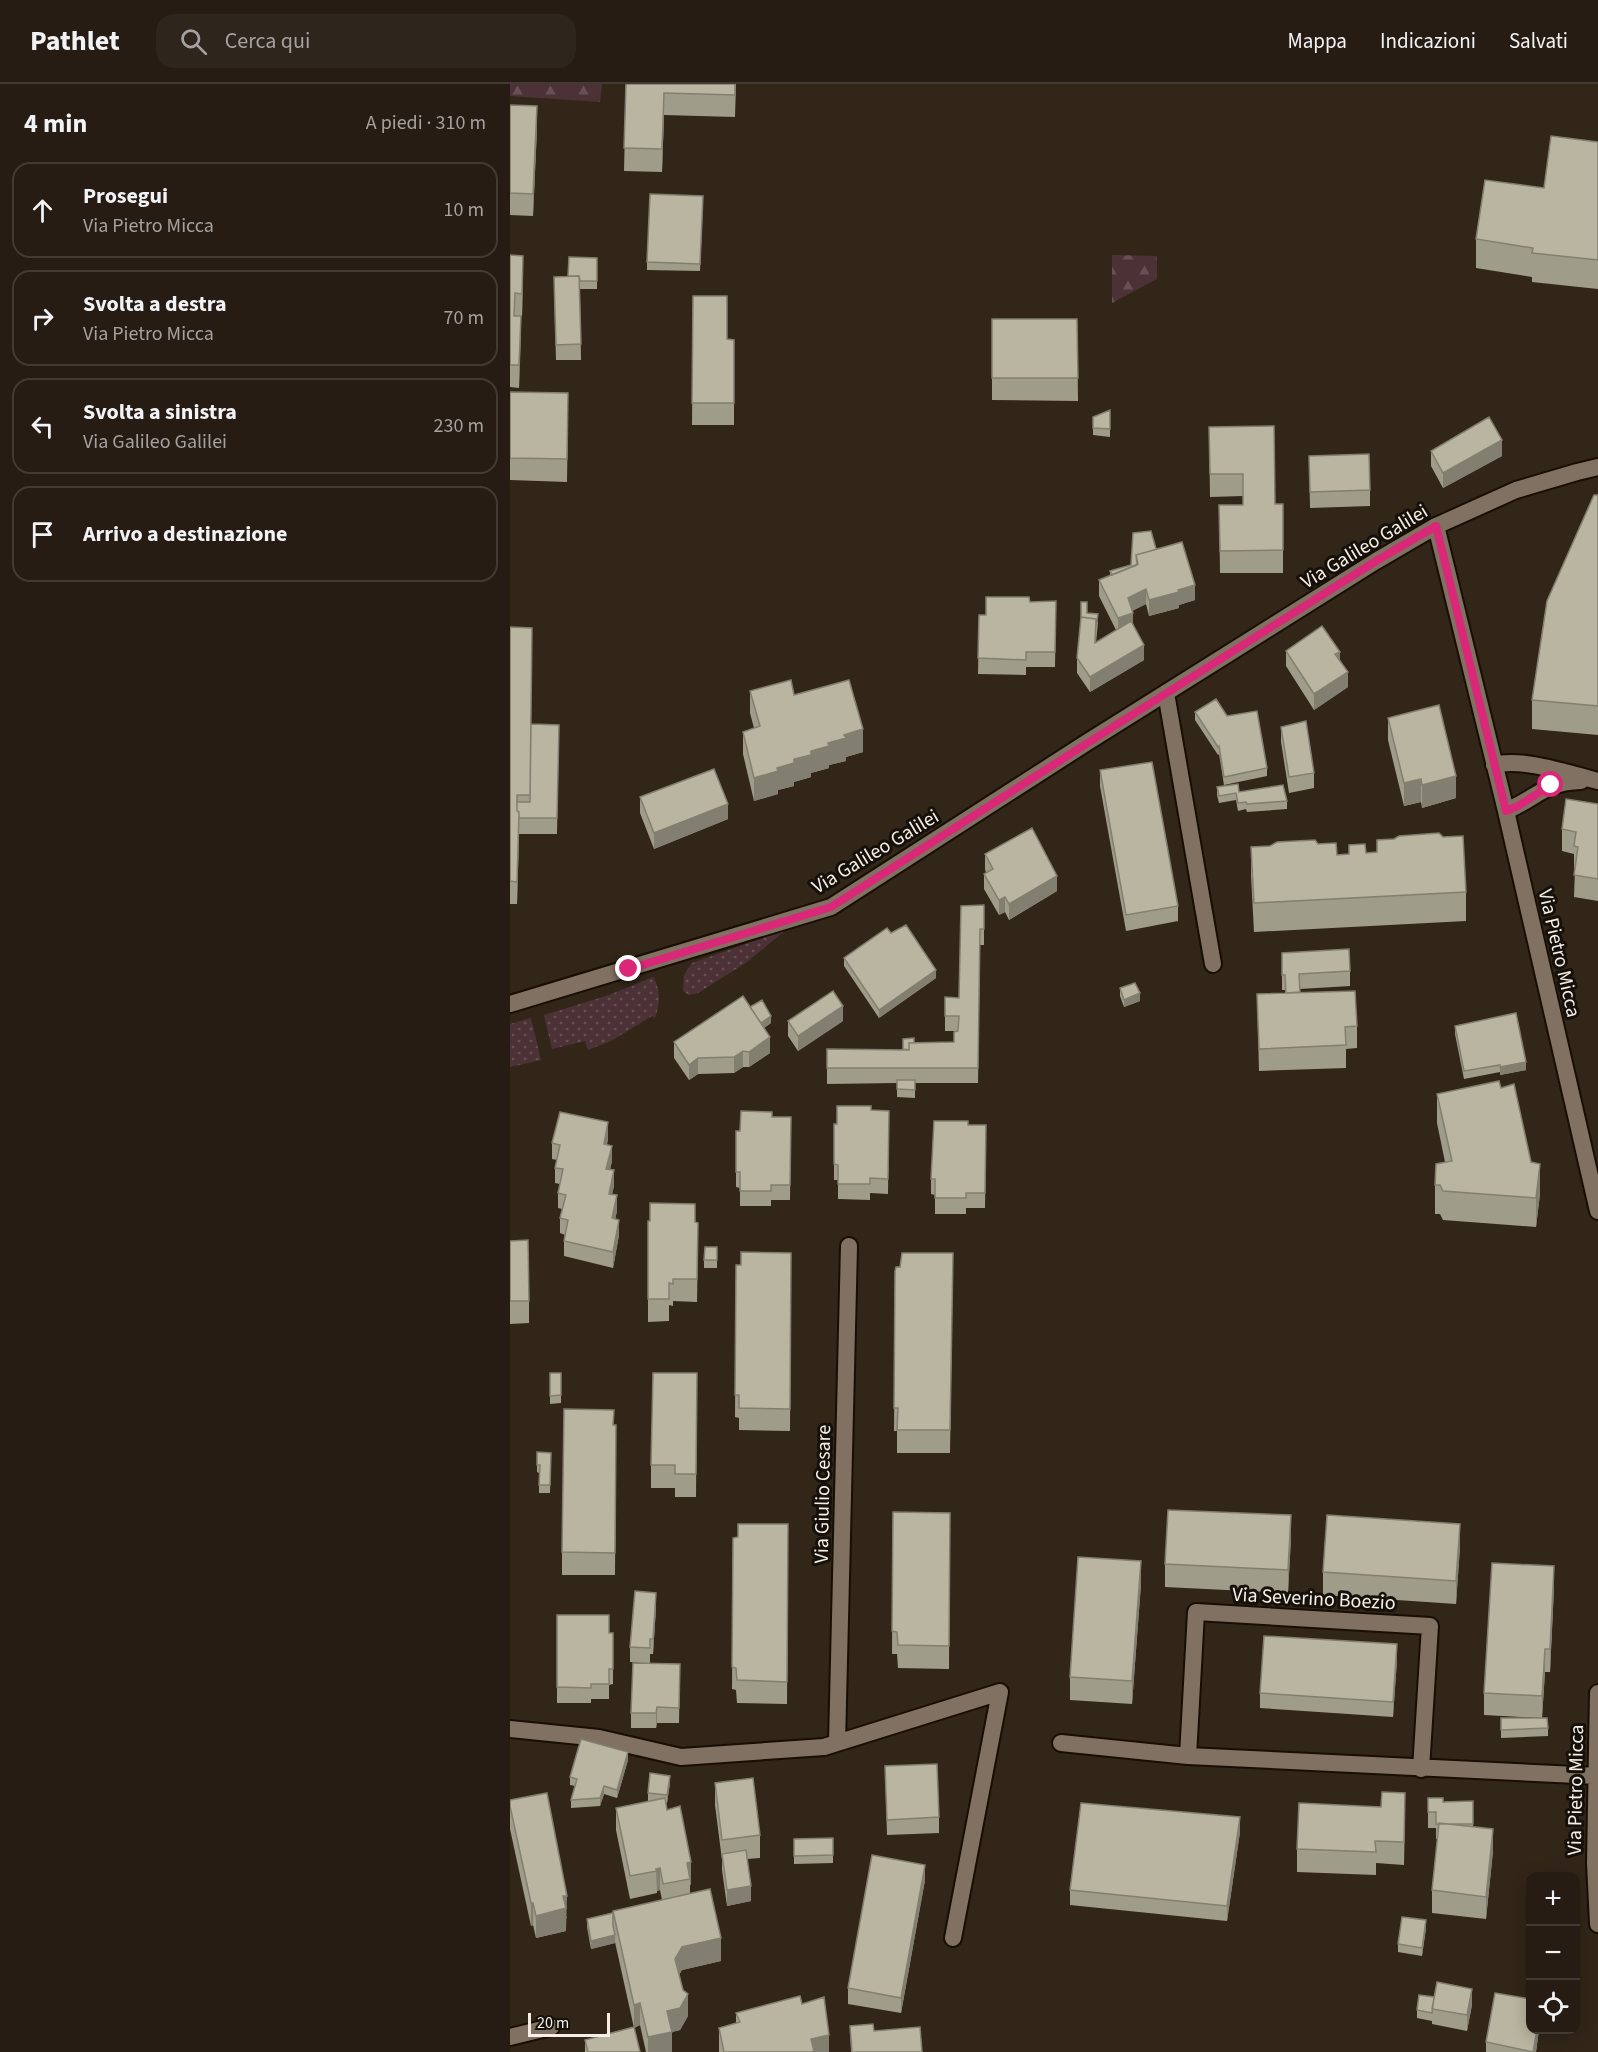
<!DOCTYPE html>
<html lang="it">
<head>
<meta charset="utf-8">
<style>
  :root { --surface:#261c13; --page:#2e251c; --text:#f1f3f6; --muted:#a4a1a0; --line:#423a33 }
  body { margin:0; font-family:"Source Sans 3",sans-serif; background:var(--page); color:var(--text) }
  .controls { position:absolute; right:18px; bottom:18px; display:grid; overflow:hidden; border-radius:12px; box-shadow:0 3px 15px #0003 }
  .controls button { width:54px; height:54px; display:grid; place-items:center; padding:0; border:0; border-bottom:2px solid var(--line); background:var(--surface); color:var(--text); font:30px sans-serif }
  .scale { position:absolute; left:18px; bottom:15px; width:82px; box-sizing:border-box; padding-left:6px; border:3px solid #f7efe7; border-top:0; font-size:16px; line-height:21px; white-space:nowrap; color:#f7efe7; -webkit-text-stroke:4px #15100a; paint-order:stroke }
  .stop { position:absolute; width:18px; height:18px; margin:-14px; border:4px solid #db2777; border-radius:50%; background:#fff }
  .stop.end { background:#db2777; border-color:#fff; box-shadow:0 2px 6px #0008 }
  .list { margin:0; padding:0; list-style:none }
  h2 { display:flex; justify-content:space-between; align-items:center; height:78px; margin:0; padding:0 24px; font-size:26px }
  h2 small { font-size:20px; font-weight:400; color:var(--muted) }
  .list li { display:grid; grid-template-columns:39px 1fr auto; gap:18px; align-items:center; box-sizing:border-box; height:96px; margin:0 12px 12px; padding:0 12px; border:2px solid var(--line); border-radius:18px }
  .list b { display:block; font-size:22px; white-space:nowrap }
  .list p { margin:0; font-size:20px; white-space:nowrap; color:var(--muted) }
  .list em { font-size:20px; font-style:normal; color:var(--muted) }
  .icon { flex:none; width:33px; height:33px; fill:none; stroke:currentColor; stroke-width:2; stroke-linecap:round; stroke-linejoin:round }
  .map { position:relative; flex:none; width:1088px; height:1968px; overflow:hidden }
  header { display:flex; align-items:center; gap:36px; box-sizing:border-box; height:84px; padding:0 30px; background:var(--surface); border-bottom:2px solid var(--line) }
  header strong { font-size:28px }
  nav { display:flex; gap:33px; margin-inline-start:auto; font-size:21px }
  .search { width:420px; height:54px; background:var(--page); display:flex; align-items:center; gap:15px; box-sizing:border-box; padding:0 21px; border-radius:18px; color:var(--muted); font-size:22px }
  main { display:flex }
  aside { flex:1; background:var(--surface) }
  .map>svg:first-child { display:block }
  .grass { fill:url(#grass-dots) }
  .forest { fill:url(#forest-firs) }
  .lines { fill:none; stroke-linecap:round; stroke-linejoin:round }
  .minor-casing { stroke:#190e04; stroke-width:20 }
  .tertiary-casing { stroke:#190e04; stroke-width:20 }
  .minor { stroke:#807162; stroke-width:16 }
  .tertiary { stroke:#807162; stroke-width:16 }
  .wall { fill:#9f9c8a }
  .shaded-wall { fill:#827f70 }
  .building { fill:#b9b5a0; stroke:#827f70; stroke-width:1.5 }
  .route { stroke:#db2777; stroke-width:8 }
  .labels { text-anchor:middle; stroke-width:6; stroke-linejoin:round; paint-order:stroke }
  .street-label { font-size:20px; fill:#f7efe7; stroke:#15100a }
</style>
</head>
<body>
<header>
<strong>Pathlet</strong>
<div class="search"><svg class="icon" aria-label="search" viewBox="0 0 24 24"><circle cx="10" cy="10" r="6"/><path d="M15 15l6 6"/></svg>Cerca qui</div>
<nav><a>Mappa</a><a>Indicazioni</a><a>Salvati</a></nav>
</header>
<main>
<aside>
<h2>4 min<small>A piedi · 310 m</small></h2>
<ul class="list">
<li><svg class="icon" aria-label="ahead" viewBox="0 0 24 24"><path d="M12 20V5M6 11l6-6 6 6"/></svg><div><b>Prosegui</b><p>Via Pietro Micca</p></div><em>10 m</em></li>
<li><svg class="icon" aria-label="right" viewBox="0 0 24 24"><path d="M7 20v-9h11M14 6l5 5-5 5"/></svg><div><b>Svolta a destra</b><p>Via Pietro Micca</p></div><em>70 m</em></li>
<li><svg class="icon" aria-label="left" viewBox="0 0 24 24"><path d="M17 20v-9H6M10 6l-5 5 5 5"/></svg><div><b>Svolta a sinistra</b><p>Via Galileo Galilei</p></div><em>230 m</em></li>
<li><svg class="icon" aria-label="arrive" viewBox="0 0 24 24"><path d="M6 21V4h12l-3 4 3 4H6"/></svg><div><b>Arrivo a destinazione</b></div></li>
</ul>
</aside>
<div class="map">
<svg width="1088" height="1968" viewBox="0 0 1088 1968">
  <defs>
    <pattern id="grass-dots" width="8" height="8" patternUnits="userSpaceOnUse" patternTransform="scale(1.5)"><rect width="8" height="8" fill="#4c3237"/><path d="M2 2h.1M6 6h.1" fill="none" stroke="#675054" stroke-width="1.8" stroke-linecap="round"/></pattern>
    <pattern id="forest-firs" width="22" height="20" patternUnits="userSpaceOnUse" patternTransform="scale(1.5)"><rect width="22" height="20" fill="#4c3237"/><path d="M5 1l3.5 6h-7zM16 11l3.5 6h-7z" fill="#675054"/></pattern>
  </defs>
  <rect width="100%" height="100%" fill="#322619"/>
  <path class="grass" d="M277 845 237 878 188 909 179 911 173 907 174 891 182 879Z
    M143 893C151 905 150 921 145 934L142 932 101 957 78 966 75 957 42 965 34 931 99 911Z
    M21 934 31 976 0 983V940Z"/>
  <path class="forest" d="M0 0H92L90 18 0 12Z
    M602 171 647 172V195L602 219Z"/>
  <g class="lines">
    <defs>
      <path id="minor" d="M926 442 996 727 1088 1127
        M656 609 703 880
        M984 681C1012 673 1060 690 1088 697
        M996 727C1027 714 1034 698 1071 697
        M1088 1609 1085 1779 1088 1840
        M0 1645 89 1654 171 1673 314 1663 490 1608 443 1854
        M327 1659 339 1162
        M551 1659 678 1672 1088 1692
        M678 1672 686 1528 920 1542 911 1685
        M0 1953 41 1943"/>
      <path id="tertiary" d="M0 920 321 823 576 659 866 477 926 442 1006 406 1067 388 1088 383"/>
    </defs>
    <use href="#minor" class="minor-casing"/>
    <use href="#tertiary" class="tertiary-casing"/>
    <use href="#minor" class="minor"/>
    <use href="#tertiary" class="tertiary"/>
  </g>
  <path class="wall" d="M116 0H226L225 33 154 31 152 88 114 87Z
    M0 21 27 45 23 132 0 131Z
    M1088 58V205L1022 198V193L966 184V155L1034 104Z
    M193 120 190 187 137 186V178Z
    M0 171 13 194 12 233 11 232 9 304 0 303Z
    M87 174V205H70L71 276H46L44 208 58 192Z
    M183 212 217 255 224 256V341H182Z
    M482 235H567L568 317 482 316Z
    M0 308 58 331 57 398 0 396Z
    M600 334V353L583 351V344Z
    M699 343 765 420H773V489H710L709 421H733V412L700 413Z
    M921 367 992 372 933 404 921 382Z
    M799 372 860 406V422L800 424Z
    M1088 411V651L1022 645V616Z
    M623 449 646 465 685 516 669 521V524L639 532 636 520 622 527 623 539 634 576 580 608 567 589V574L577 529 588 538 586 559 606 546 589 512V496L600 492V487L621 481Z
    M546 517 545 583H516V591L468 590 469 531H476L520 518Z
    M0 543 21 640 49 641 47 750H9L7 820H0Z
    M776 567 830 577 838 603 804 626 776 582Z
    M240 607 284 611 353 668 336 673V677L319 681V684L301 689V693L284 698V702L268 706V710L244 717 233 670V648L244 644 240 629Z
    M685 628 717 632 757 684V692L714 701 709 670 708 671 685 636Z
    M878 634 946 714 912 724 911 718 894 722 878 656Z
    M771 643 804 689V704L779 709 771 658Z
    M590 686 668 822V837L616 847 590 702Z
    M707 703 777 717V725L737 728 736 725 728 727 726 716 709 719 707 711Z
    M130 713 218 735 144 765 130 729Z
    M1088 720V817L1064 813 1065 785 1064 784V770L1052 767V745Z
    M808 760 827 771 856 769 956 808V837L744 848 741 792V763Z
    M475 770 547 807 499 836 495 828 489 831 474 805V790L476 789 475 785Z
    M474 821V861H470L468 999H405V1014L387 1013V999L317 1000V984L393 965 404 959 444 958 448 947H435V913L449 914Z
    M381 849 426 894 369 934 334 882V874Z
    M772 869 840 887V902L790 905V908L847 942V964L836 965V984L749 987 747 910 775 909V906H772Z
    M610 904 630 917 614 923 610 912Z
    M240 923 261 939 254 944 260 969 239 983H233L224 989 188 990 179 996 164 974V958Z
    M278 937H333L288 967 278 952Z
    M945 942 1016 986 990 991V988L954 995 945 950Z
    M991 1004 1021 1078 1030 1110 1026 1143 933 1136 930 1130H925V1101L935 1078 927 1039V1010Z
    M361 1026 379 1027 378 1110 360 1109V1116L328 1115V1096H324V1040H327Z
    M262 1033H281L280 1116H261V1122H230V1104L226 1103V1088L230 1047Z
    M458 1041 476 1056 475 1124H456V1130H425V1111L421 1110V1095Z
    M98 1054 97 1061 102 1077 100 1086 104 1102 102 1110 107 1127 105 1135 109 1151 103 1184 54 1172V1157L55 1151 50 1149V1134L52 1125 48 1124V1109L50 1100 45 1099V1084L47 1076 42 1075V1059Z
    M138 1137 185 1138 188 1161 187 1218 163 1217V1222L159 1221V1237L138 1238Z
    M0 1157 19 1217V1239L0 1240Z
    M207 1163V1184H194V1176Z
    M281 1169 280 1347 229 1346V1334L225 1333 226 1181H231Z
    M443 1169 440 1369H387V1347H384L385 1187 390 1183Z
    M40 1289 51 1311V1319L40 1320Z
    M187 1289 186 1413H165V1404H141V1381Z
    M106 1341 105 1491H52V1468Z
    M27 1368 41 1369 40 1409H29V1389L27 1388Z
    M383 1428 440 1429 439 1585 388 1584 387 1570H382Z
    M278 1440 277 1620 227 1619 226 1606 222 1605 223 1459Z
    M781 1454 778 1509 655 1503V1480Z
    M950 1463 946 1520 813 1511V1488Z
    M631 1500 622 1620 560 1616V1593Z
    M1044 1504 1040 1588H1035L1032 1634 974 1631V1609Z
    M146 1524 143 1570H140V1579L170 1580 169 1639H147L146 1644H121V1629L131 1579 120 1578V1563Z
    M47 1531 99 1549H103V1600L99 1601V1615H81V1619H47Z
    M887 1576 883 1633 750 1624V1609Z
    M991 1634 1038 1644V1652L991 1654Z
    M118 1676 107 1714 94 1710 90 1722 61 1724V1716L65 1702 60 1701V1693Z
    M375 1682 429 1733V1749L377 1751Z
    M160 1699 157 1719H156L157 1726 170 1722 181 1801H180V1809L211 1877 172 1886 169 1891 178 1932 170 1946 162 1948V1968H136L130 1941 124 1944 105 1858V1859L81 1865 77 1843V1835L152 1816 150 1806 147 1807V1809L120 1815 106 1746V1724L139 1717H138V1709Z
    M205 1699 250 1751V1774L237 1775 241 1817 217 1822 212 1786V1776L205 1721Z
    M918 1714 933 1718 963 1717V1743L983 1767 976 1835 922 1829V1806L928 1755H926V1744H918Z
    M0 1716 57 1834H56V1847L26 1854 23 1841 21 1842 0 1745Z
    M895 1732 894 1781 866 1779V1791L787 1788V1765Z
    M730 1748 717 1837 560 1821V1806Z
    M323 1754V1779L284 1780V1755Z
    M415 1796 391 1929 338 1920V1904Z
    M916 1844 912 1872 888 1868V1860Z
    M292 1920 319 1968H209V1944L226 1939V1929Z
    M962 1921 957 1947 922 1940V1937L907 1934V1926Z
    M340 1942 364 1947 412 1968H341Z
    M1020 1946H1029L1026 1968H976V1958Z
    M75 1956 130 1968H75Z"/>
  <path class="shaded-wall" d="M154 9V31L152 88V65Z
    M27 22V45L23 132V110Z
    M13 172V194L12 233V210Z
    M11 232V254L9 304V281Z
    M992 356V372L933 404V389Z
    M685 501V516L669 521V524L639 532V516L668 506Z
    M636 505V520L618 529V514Z
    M623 529V544L608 550V534Z
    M634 561V576L580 608V593Z
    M830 568V584L825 570Z
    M838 588V603L804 626V610Z
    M353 645V668L336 673V677L319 681V684L301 689V693L284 698V702L268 706V710L244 717V694L334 651Z
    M946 692V714L912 724V701Z
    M911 695V718L894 722V699Z
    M218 720V735L144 765V749Z
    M9 728V750L7 820V798Z
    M547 792V807L499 836V820Z
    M495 813V828L489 831V816Z
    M426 886V894L369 934V926Z
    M630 909V917L614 923V916Z
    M333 922V937L288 967V952Z
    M261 932V939L247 949V941Z
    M260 953V969L239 983V968Z
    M233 967V983L224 989V973Z
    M188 974V990L179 996V981Z
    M1016 978V986L990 991V983Z
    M98 1038V1054L94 1075V1060Z
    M102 1062V1077L96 1100V1085Z
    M1030 1080V1110L1026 1143V1114Z
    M104 1086V1102L99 1125V1110Z
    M107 1111V1127L102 1150V1134Z
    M109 1136V1151L103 1184V1168Z
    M781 1431V1454L778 1509V1486Z
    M950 1440V1463L946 1520V1497Z
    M631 1477V1500L622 1620V1597Z
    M1044 1482V1504L1040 1588V1565Z
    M146 1509V1524L143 1570V1555Z
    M887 1560V1576L883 1633V1618Z
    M1035 1565V1588L1032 1634V1612Z
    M147 1623V1639L146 1644V1629Z
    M118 1668V1676L107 1714V1706Z
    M160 1692V1699L157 1719V1711Z
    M94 1702V1710L90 1722V1714Z
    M730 1733V1748L717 1837V1822Z
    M983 1745V1767L976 1835V1813Z
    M181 1778V1801H180V1795L177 1779Z
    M415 1781V1796L391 1929V1914Z
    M150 1784V1806L147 1807 146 1785Z
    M241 1802V1817L217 1822V1806Z
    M53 1812H57L56 1847 26 1854V1832Z
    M21 1819H23V1841L21 1842Z
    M916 1836V1844L912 1872V1864Z
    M105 1851V1859L81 1865V1857Z
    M211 1854V1877L172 1886 165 1897V1875L172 1863Z
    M962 1905V1921L957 1947V1931Z
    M178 1910V1932L170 1946 162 1948V1968H138V1953L157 1927Z
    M130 1919V1941L124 1944V1921Z
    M1027 1946H1029L1026 1968H1023Z
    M319 1951V1968H301V1955Z"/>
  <path class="building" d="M116 0H225V11L154 9 152 65 114 64Z
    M0 21 27 22 23 110 0 109Z
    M1041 52 1088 58V176L1022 169 1023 164 966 155 975 96 1034 104Z
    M140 110 193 112 190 180 137 178Z
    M0 171 13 172 12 210 5 209 4 232H11L9 281H0Z
    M59 173 87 174V197H70L69 192H58Z
    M69 192 71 260 46 261 44 193Z
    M183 212H217V255L224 256V319H182Z
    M482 235H567L568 294H482Z
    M0 308 58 309 57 375 0 374Z
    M600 326V345L583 344V333Z
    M979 333 992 356 933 389 921 367Z
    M764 342 765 420H773V466L710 467 709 421H733V390H700L699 343Z
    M859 370 860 406 800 408 799 372Z
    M1084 411H1088V622L1022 616 1037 517Z
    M641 447 646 465 651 464 626 471 627 481 602 491 600 487 621 481 623 449Z
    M672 458 685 501 668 506 669 508 639 516 636 505 618 514 623 529 608 534 589 496 628 480 626 471Z
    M476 513H519L520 518 546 517 545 568H516V576L468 574 469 531H476Z
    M571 518H577V529L588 530 586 543V535L571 533Z
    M571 533 586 535 585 559 621 537 634 561 580 593 567 574Z
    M812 542 830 568 825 570 838 588 804 610 776 567Z
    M0 543 22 544 20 711H7V727L9 728 7 798 0 797Z
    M281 596 284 611 339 596 353 645 334 651 336 654 318 659 319 662 301 667V671L284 675V679L267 684 268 687 244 694 233 648 250 642 240 607Z
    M706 615 717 632 747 627 757 684 714 693 709 662 708 663 685 628Z
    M929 621 946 692 912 701 911 695 894 699 878 634Z
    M796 637 804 689 779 693 771 643Z
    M21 640 49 641 47 734H9V728L7 727V718H20Z
    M642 678 668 822 616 831 590 686Z
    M204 685 218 720 144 749 130 713Z
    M728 700 729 708 773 701 777 717 737 720 736 718 728 719 726 709 709 712 707 703Z
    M1056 715 1088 720V795L1064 791 1068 763 1064 762 1066 748 1052 745Z
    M522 744 547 792 499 820 495 813 489 816 474 790 483 785 475 770Z
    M929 749 933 753 953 752 956 808 744 819 741 763 760 762 767 758 805 756 808 760 826 759 827 771 839 770V761L855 760 856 769 867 768V756L884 755 889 752Z
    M474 821V845H470L468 984H317V965L399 966V959L444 958V948L448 947 449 932H435V913L449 914 451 822Z
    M396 841 426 886 369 926 334 874 377 844 381 849Z
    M839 865 840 887 789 890 790 908 776 909 775 891H772V869Z
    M625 899 630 909 614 916 610 904Z
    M323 907 333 922 288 952 278 937Z
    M845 907 847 942 835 943 836 961 749 965 747 910Z
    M233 912 260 953 239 968 233 967 224 973 188 974 179 981 164 958Z
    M252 916 261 932 251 939 240 923Z
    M1006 929 1016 978 990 983V981L954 987 945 942Z
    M404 954V959H399V966L393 965V955Z
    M387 996H405V1006L387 1005Z
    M989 997 991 1004 1004 1000 1021 1078 1030 1080 1026 1114 933 1107 930 1101H925L926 1080 942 1077 927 1010Z
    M327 1022H361V1026L379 1027 378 1095 360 1094V1100H328V1081L324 1080V1040H327Z
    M231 1027 262 1028V1033H281L280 1101H261V1107H230V1088H226V1047H230Z
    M50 1028 98 1038 94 1060 102 1062 96 1085 104 1086 99 1110 107 1111 102 1134 109 1136 103 1168 54 1157 58 1136 50 1134 56 1111 48 1109 53 1085 45 1084 50 1061 42 1059Z
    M424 1037H458V1041H476L475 1109H456V1114H425V1095H421Z
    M140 1119 185 1120V1138L188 1139 187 1195H163V1200L159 1199V1215H138V1137H140Z
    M18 1156 19 1217H0V1157Z
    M195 1163H207V1176H194Z
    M231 1168 281 1169 280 1325 229 1324V1311H225L226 1181H231Z
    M392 1169H443L440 1346H387L388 1324H384L385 1187 386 1183H390Z
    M40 1289H51V1311L40 1312Z
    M143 1289H187L186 1390H165V1381H141Z
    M54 1325 104 1326 103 1341H106L105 1469 52 1468Z
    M27 1368 41 1369 40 1401H29L30 1381H27Z
    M658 1426 781 1431 778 1486 655 1480Z
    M383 1428 440 1429 439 1562 388 1561 387 1548 382 1547Z
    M817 1431 950 1440 946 1497 813 1488Z
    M228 1440H278L277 1598 227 1596 226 1584 222 1583 223 1454 228 1453Z
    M568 1473 631 1477 622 1597 560 1593Z
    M982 1479 1044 1482 1040 1565H1035L1032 1612 974 1609Z
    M125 1507 146 1509 143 1555H140V1564L120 1563Z
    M47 1531H99V1549H103V1585H99V1600H81V1604L47 1603Z
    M754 1552 887 1560 883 1618 750 1609Z
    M123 1579 170 1580 169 1624 147 1623 146 1629H121Z
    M991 1634H1037L1038 1644 991 1646Z
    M71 1655 118 1668 107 1706 94 1702 90 1714 61 1716 67 1695 60 1693Z
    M427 1680 429 1733 377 1736 375 1682Z
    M140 1689 160 1692 157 1711 138 1709Z
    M243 1694 250 1751 212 1756 205 1699Z
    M872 1708 895 1709 894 1758 865 1757 866 1768 787 1765 789 1719 871 1723Z
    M37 1709 57 1812H53L56 1824 26 1832 23 1819H21L0 1722V1716Z
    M155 1714 157 1726 170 1722 181 1778 177 1779 180 1795 153 1800 150 1784 146 1785 147 1787 120 1792 106 1724Z
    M918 1714H933V1718L963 1717V1740H926V1728H918Z
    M571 1719 730 1733 717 1822 560 1806Z
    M929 1739 983 1745 976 1813 922 1806Z
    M323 1754V1771L284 1772V1755Z
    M236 1766 241 1802 217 1806 212 1770Z
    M362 1771 415 1781 391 1914 338 1904Z
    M200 1805 211 1854 172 1863 165 1875 173 1906 178 1910 170 1924 157 1927 162 1948 138 1953 130 1919 124 1921 103 1827Z
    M103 1829V1842L105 1851 81 1857 77 1835Z
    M892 1833 916 1836 912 1864 888 1860Z
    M927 1898 962 1905 957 1931 922 1925Z
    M985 1909 1020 1915V1946H1027L1023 1968 976 1958Z
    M909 1911 924 1913 922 1929 907 1926Z
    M290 1912 292 1920 314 1913 319 1951 301 1955 304 1967 301 1968H214L209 1944 230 1938 226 1929Z
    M363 1940 364 1947 410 1943 412 1968H342L340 1942Z
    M124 1943 130 1968H78L75 1956Z"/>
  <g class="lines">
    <path class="route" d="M119 885 321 823 576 660 866 477 926 442 996 727 1008 722 1041 701"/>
  </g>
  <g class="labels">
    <g class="street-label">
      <text transform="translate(854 462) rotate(-31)" y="7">Via Galileo Galilei</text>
      <text transform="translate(365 767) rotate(-31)" y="7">Via Galileo Galilei</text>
      <text transform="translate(1050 869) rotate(77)" y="7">Via Pietro Micca</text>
      <text transform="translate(312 1410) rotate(-89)" y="7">Via Giulio Cesare</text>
      <text transform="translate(804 1514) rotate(3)" y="7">Via Severino Boezio</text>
      <text transform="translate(1065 1706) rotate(-89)" y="7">Via Pietro Micca</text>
    </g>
  </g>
</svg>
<div class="controls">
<button>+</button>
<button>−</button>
<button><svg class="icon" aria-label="locate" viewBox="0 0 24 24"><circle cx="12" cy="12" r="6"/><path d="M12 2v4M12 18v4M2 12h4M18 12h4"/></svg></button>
</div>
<div class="scale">20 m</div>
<div class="stop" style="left:1041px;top:701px"></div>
<div class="stop end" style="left:119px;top:885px"></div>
</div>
</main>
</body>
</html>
